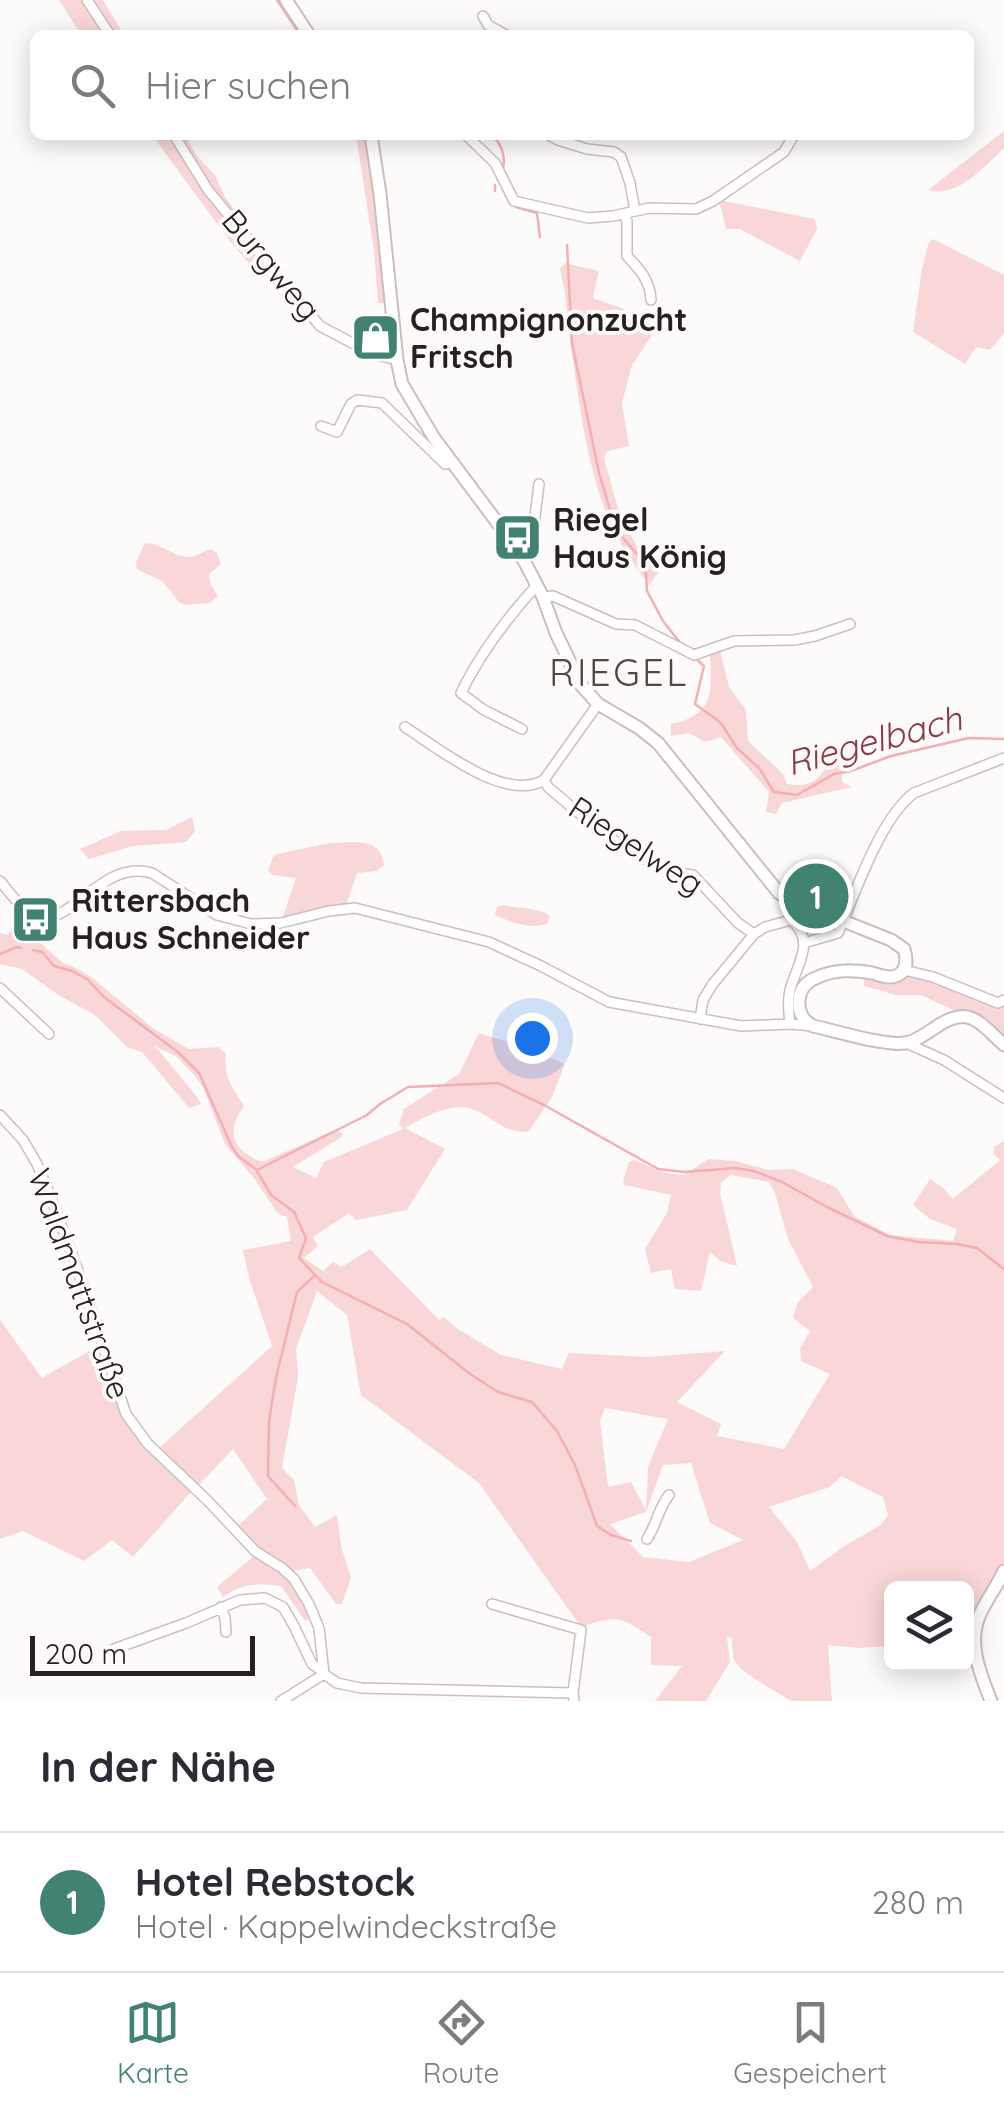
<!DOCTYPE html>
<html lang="de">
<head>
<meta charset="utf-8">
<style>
  :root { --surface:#fff; --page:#f7f7f7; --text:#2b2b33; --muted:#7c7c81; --line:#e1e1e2; --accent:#418272 }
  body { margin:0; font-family:Quicksand,sans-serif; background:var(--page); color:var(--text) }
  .controls { position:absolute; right:30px; bottom:30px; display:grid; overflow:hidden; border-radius:15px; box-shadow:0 5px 25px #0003 }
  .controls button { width:90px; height:90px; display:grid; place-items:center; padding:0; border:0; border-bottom:2px solid var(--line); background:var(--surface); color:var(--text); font:50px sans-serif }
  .scale { position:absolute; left:30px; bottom:25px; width:225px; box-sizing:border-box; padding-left:10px; border:5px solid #262020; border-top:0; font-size:28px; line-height:35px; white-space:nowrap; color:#262020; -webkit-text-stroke:8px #fdfafa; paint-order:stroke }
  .you { position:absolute; left:532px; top:1038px; width:35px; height:35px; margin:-25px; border:8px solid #fff; border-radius:50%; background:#1a73e8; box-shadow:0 0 0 15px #1a73e833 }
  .badge { display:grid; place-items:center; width:65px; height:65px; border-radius:50%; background:var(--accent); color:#fff; font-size:32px; font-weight:700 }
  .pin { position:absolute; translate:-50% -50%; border:5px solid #fff; box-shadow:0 2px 10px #0006 }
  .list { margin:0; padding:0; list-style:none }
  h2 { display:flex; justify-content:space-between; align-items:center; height:130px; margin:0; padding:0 40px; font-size:42px }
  h2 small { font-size:32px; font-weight:400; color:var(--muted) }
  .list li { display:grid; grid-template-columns:65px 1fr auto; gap:30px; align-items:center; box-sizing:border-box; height:140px; padding:0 40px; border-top:2px solid var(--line) }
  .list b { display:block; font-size:38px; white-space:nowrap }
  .list p { margin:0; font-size:32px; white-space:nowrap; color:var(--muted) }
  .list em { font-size:32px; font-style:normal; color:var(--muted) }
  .icon { flex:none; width:55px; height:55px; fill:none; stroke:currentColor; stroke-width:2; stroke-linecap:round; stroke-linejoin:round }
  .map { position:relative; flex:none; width:1004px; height:1701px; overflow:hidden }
  .search { position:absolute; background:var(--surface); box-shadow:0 5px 25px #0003; left:30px; right:30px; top:30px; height:110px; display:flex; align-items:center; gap:25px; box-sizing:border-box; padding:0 35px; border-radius:15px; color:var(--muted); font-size:38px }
  .sheet { height:270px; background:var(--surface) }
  nav { display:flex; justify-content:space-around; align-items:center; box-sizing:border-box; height:140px; border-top:2px solid var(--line); background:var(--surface); font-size:28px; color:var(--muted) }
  nav a { display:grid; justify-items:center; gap:5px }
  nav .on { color:var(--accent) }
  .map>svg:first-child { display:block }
  .green { fill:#f9d7d8; fill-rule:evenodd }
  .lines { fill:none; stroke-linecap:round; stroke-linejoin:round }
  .stream { stroke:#f3afb1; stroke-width:2.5 }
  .minor-casing { stroke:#cdbebe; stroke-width:12 }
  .tertiary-casing { stroke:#cdbebe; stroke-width:15 }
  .minor { stroke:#fff; stroke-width:9 }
  .tertiary { stroke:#fff; stroke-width:11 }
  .labels { text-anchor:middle; stroke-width:8; stroke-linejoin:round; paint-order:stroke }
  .street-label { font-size:32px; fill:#262020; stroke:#fdfafa }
  .poi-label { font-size:32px; font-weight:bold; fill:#262020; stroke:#fdfafa; text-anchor:start }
  .water-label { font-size:35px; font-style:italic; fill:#8a3a42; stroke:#fdfafa }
  .quarter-label { font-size:38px; letter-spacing:2.5px; fill:#524747; stroke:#fdfafa }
</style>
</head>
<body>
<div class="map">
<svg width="1004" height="1701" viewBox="0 0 1004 1701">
  <rect width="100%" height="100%" fill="#fdfafa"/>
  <path class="green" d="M59 0H103L124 35H81Z
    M1004 131V148C985 166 957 199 928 190Z
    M152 135H185L197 156 215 175 225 197 270 259 257 273 229 240Z
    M356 135H366L382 251 386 303H378L374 251Z
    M719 200 815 219 817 229 800 261 740 229H726Z
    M933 239 1004 275V333L990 350 976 347 965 364 913 332 922 269 929 242Z
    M565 263 599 271 593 298 624 309 619 328H657L632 365 622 403 629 446 607 451 604 458 620 516 637 546 658 573 649 585C639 570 627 556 619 540 590 487 580 412 572 353 568 325 567 296 560 269Z
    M145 543C161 543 171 555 186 557 194 558 203 552 210 549L217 553 221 564 209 574 210 583 218 596 210 603 185 605 179 602 162 581 137 569 136 562Z
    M720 651 729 687 746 710 748 741 783 774 787 784C814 789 824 776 832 752L841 753 842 782 852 787 782 803 776 814 766 812 769 792 721 737 705 742 689 733 671 736V724C714 715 712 693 710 655Z
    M192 817 195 831 186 842 133 846 89 859 80 849 121 831 166 830Z
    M331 843C353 843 381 836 384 865L377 871 357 873 346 905 282 920 296 878 272 875 268 870 273 857 277 854Z
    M504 905C518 909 539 907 550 916L547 924C527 929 513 923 495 915L497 907Z
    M24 918 39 923 38 941 63 963 74 967 91 977 154 1029 189 1049 218 1047 226 1054C223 1078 232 1087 244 1106 234 1121 227 1137 243 1151 252 1157 255 1161 265 1161L335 1130 343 1134 340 1138 293 1167 316 1178 324 1162 403 1129 399 1124 404 1109 459 1074 479 1033 527 1048 565 1064 552 1097 529 1131C505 1136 490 1113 468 1108 447 1104 422 1118 405 1128L445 1149 407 1210 356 1220 349 1213 313 1237 318 1246 304 1258 323 1271 333 1262 342 1267 370 1249 439 1320 444 1317 458 1329 501 1355 562 1369 569 1353 647 1357 725 1351 677 1402 721 1424 717 1436 784 1449 830 1374 801 1361 800 1349 810 1331 793 1318 798 1302 813 1287 788 1239 775 1193 769 1182 731 1175 721 1183 720 1193 737 1266 720 1261 710 1252 701 1291 675 1289 671 1269 651 1273 645 1249 667 1213 671 1195 625 1185 623 1182 629 1162 634 1160 665 1173 684 1175 708 1159 735 1161 769 1170 793 1169 837 1188 854 1216 890 1235 953 1241 957 1229 930 1219 913 1205 930 1179 942 1187 953 1199 1000 1160 994 1155V1147L1004 1141V1566H1000L967 1633 966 1588H892L891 1646 859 1648 828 1645 832 1701H791L752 1677 740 1668 733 1658 732 1638 727 1637 730 1662 706 1701H655L682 1666 651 1665V1637C619 1616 617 1615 581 1627L479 1483 361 1395 347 1315 317 1291 296 1349 298 1377 282 1468 294 1480 299 1505 315 1527 337 1515 341 1546 351 1578 342 1604H336L310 1568 292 1571 259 1549 238 1526 267 1499 233 1449 198 1486 158 1449 272 1346 250 1281 243 1250 291 1241 287 1217 278 1214 254 1178 225 1144 203 1087 194 1075 177 1057 155 1046 197 1097 201 1104 189 1108 142 1052 127 1047 95 1015 57 994 22 969 0 964V933L7 935ZM605 1408 668 1419 648 1467 646 1510 631 1482 608 1487 600 1421ZM691 1463 710 1523 743 1540 689 1562 643 1557 610 1524 646 1512 663 1465ZM841 1476 883 1497 888 1515 881 1525 846 1545 810 1571 797 1542 769 1507 830 1487Z
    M907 977 932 980 1004 1005V1041L960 1013 921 995H896L864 986V980L870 979 890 985Z
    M0 1320 42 1378 95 1348 126 1414 192 1491 133 1557 112 1540 84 1561 23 1531 0 1539Z
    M254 1556C289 1573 293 1585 311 1617L305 1621 281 1586C257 1583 243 1583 223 1597L217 1587Z"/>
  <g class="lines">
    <path class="stream" d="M277 0 297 30
      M492 135C501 144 506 156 503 168
      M495 185V191
      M516 207 537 213 540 237
      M567 245 572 343 599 473 616 530 637 554 646 574 647 591 663 621 681 644
      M694 657 704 666 695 704 721 723 737 748 759 768 774 792 797 795 834 774 851 771 891 756 969 738 1004 739
      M33 950 42 952 54 966 72 971 87 979 104 997 179 1053 199 1073 232 1147 239 1157 257 1170 367 1115 380 1104 408 1087 498 1083 544 1105 658 1169 684 1172 736 1168 754 1171 782 1182 827 1207 887 1236 919 1242 957 1244 977 1248 1004 1269
      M0 954 17 947 21 948
      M257 1171 271 1195 294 1212 306 1238 299 1258 322 1282 407 1324 470 1374 498 1392 532 1402 557 1431 575 1465 597 1526 611 1535 631 1541
      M295 1506 268 1476 269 1421 276 1378 297 1292 314 1276"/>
    <defs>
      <path id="minor" d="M87 0 110 35
        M483 16 488 25 506 35
        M174 135 208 190 320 326 373 354 397 360
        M466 135 495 163 514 201 588 218 613 216 649 208 696 209 713 201 784 152 794 135
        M549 135 558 140 587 149 614 152 621 157 630 183 635 211
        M624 214 627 221V256C640 270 650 280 651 300
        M321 426 337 432 351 404 357 400 382 403 445 464 451 463
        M520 553 531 548 539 484
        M543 597 553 596 616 624 635 625 694 655 734 641 794 640 815 636 850 624
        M598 704 544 780 548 787C587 820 641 870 693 875L738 923 754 934
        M405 727C438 748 505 803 544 780
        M522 729 484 710 461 693C480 653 508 617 537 585
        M0 881C11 894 24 914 43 917 74 921 104 859 152 873L217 915 251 924 281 923 329 911 355 908 489 942 541 966 609 1002 741 1026 790 1024 813 1026
        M804 943 838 933C855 894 880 818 914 793L1004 758
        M904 970 933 977 998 1003 1004 1000
        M0 988 49 1034
        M700 1019 703 1000 712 985 754 934 765 927 791 920 798 903
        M790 1024C789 1013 787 1002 790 990 796 966 817 941 791 920
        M906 1043 944 1060 1004 1098
        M0 1115 23 1140 37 1164 50 1195 77 1268 126 1414 148 1444 208 1501 255 1551 282 1568 294 1579 309 1604 319 1628 324 1674 337 1683 361 1688 573 1693
        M647 1539C657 1524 658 1509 669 1495
        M492 1604 581 1630 573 1693 574 1701
        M221 1607 225 1618 226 1632
        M114 1649 186 1623 240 1600 265 1598 283 1607 294 1626 312 1664 322 1671
        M281 1701 324 1674"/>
      <path id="tertiary" d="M286 0 309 35
        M371 135 380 194 397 360 402 384 434 438 520 553 543 597 556 633 581 685 598 704 639 728 658 743 779 893 798 903 891 940 904 949C907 959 908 971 896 976 888 979 880 975 872 973 853 970 836 969 818 977 807 981 800 988 799 1000 798 1013 803 1020 813 1026 837 1031 883 1046 905 1043 915 1042 925 1034 933 1029 968 1004 977 1020 1004 1045
        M991 1701C980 1673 967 1643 980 1614 987 1599 997 1586 1004 1571"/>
    </defs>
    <use href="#minor" class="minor-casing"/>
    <use href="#tertiary" class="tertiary-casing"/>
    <use href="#minor" class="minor"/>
    <use href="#tertiary" class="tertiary"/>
  </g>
  <defs>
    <symbol id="shop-square" viewBox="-11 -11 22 22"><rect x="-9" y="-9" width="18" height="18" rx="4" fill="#418272" stroke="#fdfafa"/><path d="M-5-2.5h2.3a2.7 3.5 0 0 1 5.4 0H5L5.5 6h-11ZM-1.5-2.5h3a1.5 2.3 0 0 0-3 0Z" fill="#fff"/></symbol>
    <symbol id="bus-square" viewBox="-11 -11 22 22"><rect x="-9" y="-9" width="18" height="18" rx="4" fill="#418272" stroke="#fdfafa"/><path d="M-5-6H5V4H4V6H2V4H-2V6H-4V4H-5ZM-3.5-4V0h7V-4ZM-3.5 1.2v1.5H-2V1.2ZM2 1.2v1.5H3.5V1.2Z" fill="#fff"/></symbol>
  </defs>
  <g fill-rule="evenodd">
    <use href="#shop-square" x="348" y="310" width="55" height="55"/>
    <use href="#bus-square" x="490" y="510" width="55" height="55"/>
    <use href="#bus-square" x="8" y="892" width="55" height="55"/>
  </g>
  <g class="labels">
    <g class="street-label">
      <text transform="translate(271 265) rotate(50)" y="11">Burgweg</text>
      <text transform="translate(636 846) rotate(33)" y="11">Riegelweg</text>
      <text transform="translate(79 1284) rotate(70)" y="11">Waldmattstraße</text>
    </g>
    <g class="poi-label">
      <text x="410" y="331">Champignonzucht<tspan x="410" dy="37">Fritsch</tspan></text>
      <text x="553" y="531">Riegel<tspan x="553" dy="37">Haus König</tspan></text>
      <text x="71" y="912">Rittersbach<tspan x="71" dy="37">Haus Schneider</tspan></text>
    </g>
    <g class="water-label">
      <text transform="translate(874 741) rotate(-15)" y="12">Riegelbach</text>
    </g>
    <g class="quarter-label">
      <text x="619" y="686">RIEGEL</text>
    </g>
  </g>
</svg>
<div class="controls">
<button><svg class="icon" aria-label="layers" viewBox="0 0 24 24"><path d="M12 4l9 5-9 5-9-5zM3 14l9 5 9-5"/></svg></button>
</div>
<div class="scale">200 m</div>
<div class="you"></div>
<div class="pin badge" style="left:816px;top:896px">1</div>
<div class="search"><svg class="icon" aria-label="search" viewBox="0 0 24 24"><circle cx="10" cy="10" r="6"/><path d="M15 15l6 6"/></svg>Hier suchen</div>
</div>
<section class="sheet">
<h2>In der Nähe<small></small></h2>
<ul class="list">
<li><span class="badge">1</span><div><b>Hotel Rebstock</b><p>Hotel · Kappelwindeckstraße</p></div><em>280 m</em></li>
</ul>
</section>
<nav>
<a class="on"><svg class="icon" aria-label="map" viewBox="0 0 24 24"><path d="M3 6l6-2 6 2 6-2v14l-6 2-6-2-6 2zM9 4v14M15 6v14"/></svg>Karte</a>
<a><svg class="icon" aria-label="directions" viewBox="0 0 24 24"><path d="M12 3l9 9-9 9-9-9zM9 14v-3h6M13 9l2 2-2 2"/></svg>Route</a>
<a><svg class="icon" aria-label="saved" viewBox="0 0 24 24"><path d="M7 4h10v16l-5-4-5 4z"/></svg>Gespeichert</a>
</nav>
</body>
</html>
